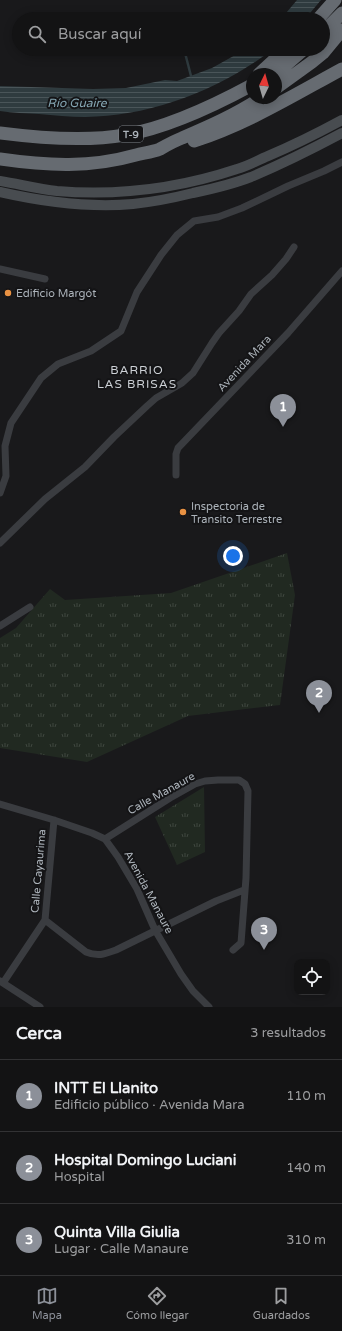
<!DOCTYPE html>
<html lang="es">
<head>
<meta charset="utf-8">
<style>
  :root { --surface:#131314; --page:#1c1c1d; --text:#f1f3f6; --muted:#9d9ea0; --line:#323234; --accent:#8c9099 }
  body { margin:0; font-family:"Varela Round",sans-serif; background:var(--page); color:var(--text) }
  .controls { position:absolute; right:12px; bottom:12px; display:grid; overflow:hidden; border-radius:8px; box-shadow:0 2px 10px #0003 }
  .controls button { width:36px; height:36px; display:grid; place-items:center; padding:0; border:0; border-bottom:1px solid var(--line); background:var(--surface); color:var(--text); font:20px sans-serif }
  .compass { position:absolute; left:246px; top:68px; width:36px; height:36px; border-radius:50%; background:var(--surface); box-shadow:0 2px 10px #0003; rotate:5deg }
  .you { position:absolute; left:233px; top:556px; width:14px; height:14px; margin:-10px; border:3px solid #fff; border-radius:50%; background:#1a73e8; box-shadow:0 0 0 6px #1a73e833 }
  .badge { display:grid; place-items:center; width:26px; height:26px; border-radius:50%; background:var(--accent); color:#fff; font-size:13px; font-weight:700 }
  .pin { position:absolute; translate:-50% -33px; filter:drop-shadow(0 1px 2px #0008) }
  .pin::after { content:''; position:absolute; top:21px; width:14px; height:12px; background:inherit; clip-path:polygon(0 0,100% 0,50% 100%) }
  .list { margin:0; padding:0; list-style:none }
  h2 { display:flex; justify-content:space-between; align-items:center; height:52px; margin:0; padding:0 16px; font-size:17px }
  h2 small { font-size:13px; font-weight:400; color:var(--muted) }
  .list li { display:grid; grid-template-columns:26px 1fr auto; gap:12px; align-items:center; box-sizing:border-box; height:72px; padding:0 16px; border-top:1px solid var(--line) }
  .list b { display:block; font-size:15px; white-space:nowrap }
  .list p { margin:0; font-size:13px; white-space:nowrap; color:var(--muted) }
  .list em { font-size:13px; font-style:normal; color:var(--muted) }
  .icon { flex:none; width:22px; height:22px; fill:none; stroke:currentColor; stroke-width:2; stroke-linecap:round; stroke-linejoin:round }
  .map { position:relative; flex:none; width:342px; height:1007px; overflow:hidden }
  .search { position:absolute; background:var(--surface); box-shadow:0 2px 10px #0003; left:12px; right:12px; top:12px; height:44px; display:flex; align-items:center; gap:10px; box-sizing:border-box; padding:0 14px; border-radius:22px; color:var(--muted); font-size:15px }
  .sheet { height:268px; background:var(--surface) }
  nav { display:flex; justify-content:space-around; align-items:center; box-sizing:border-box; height:56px; border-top:1px solid var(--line); background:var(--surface); font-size:11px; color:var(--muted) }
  nav a { display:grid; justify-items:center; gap:2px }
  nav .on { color:var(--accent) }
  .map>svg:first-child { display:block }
  .park { fill:url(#park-tufts) }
  .water { fill:url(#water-rules) }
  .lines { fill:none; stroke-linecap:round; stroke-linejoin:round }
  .stream { stroke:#2f3b3f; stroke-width:2.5 }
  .street { stroke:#3a3c40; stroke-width:7 }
  .secondary { stroke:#484c50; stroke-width:10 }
  .highway { stroke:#666b71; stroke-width:13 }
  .poi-dot { fill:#e99243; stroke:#141416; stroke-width:1.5 }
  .labels { text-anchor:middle; stroke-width:4; stroke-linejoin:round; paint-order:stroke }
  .shield { fill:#141416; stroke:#7e8389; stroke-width:1 }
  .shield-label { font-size:10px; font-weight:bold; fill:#acb3ba }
  .poi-label { font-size:11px; fill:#acb3ba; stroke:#141416; text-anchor:start }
  .street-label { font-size:11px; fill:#acb3ba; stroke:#141416 }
  .water-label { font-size:12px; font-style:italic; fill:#85a6b3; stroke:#141416 }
  .neighbourhood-label { font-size:12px; letter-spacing:1px; fill:#cdd1d6; stroke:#141416 }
</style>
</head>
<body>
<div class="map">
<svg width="342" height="1007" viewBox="0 0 342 1007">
  <defs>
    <pattern id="park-tufts" width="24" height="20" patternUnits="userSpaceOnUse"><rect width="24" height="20" fill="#212921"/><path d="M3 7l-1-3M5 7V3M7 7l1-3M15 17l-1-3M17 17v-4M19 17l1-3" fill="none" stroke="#3f463f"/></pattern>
    <pattern id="water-rules" width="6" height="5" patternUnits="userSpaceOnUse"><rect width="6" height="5" fill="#2f3b3f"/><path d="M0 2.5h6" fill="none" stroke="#4a5559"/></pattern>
  </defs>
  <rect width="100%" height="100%" fill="#19191b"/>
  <path class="park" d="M287 553 295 595 280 705 188 716 87 762 0 748V638L16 628 50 589 65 600 171 593Z
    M204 787 205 852 177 865 155 817Z"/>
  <path class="water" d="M297 0H321L305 19H281Z
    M246 49H273C222 89 150 117 85 117 70 117 54 115 39 114 26 113 13 113 0 111V86L93 89 126 88 165 80 177 81 212 68Z"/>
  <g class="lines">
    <path class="stream" d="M184 49 191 76"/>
    <path class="street" d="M0 269 45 279
      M176 475V454L178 448 288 333 342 271
      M0 493 6 476 5 446 11 423 41 378 58 364 91 351 121 331 137 292 161 255 177 235 194 221 218 217 242 208 288 186 324 171 342 162
      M0 543 45 499 85 467 114 437 147 406 156 398 182 383 193 373 212 343 219 333 239 311 251 294 272 275 286 259 294 247
      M0 626 30 607
      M0 804 54 820 92 833 105 839 118 857 137 889 155 930 181 974 193 991 209 1007
      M105 839 170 798 195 784 205 781 218 780H239L245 784 248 791 246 878 241 943 233 950
      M45 920 86 952C98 957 105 954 116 950L216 901 244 890
      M0 981 40 1007
      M3 983 45 920 54 820"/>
    <path class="secondary" d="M0 181C19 184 38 189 57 191 118 196 180 188 237 169 248 166 258 160 268 156 294 145 318 133 342 120
      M0 192C44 202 88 208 133 204 153 202 173 198 193 193 212 189 233 184 251 177 282 164 312 149 342 133"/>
    <path class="highway" d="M318 19 335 0
      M323 32 342 13
      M259 74 286 49
      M272 74 280 70 304 49
      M276 88 312 62 323 53 342 30
      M0 133C39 138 85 142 125 135 166 128 215 105 252 85
      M194 141C247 124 294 95 342 69
      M0 159C48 166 90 168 136 155 144 153 153 152 160 149 167 145 174 141 182 138 210 126 235 115 261 98"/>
  </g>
  <g class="poi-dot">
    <circle cx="8" cy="293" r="4"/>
    <circle cx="183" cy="512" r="4"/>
  </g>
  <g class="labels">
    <rect class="shield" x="119" y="126" width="24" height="16" rx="3"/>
    <g class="shield-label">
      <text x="131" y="138">T-9</text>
    </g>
    <g class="poi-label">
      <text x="16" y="297">Edificio Margót</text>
      <text x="191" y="510">Inspectoria de<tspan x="191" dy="13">Transito Terrestre</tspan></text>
    </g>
    <g class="street-label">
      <text transform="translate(244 363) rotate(-47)" y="4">Avenida Mara</text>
      <text transform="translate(161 793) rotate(-29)" y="4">Calle Manaure</text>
      <text transform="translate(38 871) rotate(-85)" y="4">Calle Cayaurima</text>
      <text transform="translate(149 892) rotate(62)" y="4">Avenida Manaure</text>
    </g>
    <g class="water-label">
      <text x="77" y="107">Río Guaire</text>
    </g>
    <g class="neighbourhood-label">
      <text x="137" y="374">BARRIO<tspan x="137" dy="14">LAS BRISAS</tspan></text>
    </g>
  </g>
</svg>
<div class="controls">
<button><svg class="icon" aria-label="locate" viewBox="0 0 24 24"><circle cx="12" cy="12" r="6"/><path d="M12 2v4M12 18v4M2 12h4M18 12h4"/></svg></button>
</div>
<svg class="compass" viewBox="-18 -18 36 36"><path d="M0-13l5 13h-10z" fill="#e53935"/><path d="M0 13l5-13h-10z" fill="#9d9ea0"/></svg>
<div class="you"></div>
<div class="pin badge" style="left:283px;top:427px">1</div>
<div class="pin badge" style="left:319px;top:713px">2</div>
<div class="pin badge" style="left:264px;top:950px">3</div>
<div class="search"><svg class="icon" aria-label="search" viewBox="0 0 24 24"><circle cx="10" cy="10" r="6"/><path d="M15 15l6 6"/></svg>Buscar aquí</div>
</div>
<section class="sheet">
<h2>Cerca<small>3 resultados</small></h2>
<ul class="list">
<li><span class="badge">1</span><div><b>INTT El Llanito</b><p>Edificio público · Avenida Mara</p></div><em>110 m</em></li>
<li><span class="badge">2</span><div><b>Hospital Domingo Luciani</b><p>Hospital</p></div><em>140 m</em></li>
<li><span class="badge">3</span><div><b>Quinta Villa Giulia</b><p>Lugar · Calle Manaure</p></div><em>310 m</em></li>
</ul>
</section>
<nav>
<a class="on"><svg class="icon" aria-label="map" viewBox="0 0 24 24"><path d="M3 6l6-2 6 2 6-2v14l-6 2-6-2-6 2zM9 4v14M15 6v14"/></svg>Mapa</a>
<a><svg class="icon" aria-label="directions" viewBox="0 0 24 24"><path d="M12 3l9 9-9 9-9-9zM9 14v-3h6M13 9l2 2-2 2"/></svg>Cómo llegar</a>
<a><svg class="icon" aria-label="saved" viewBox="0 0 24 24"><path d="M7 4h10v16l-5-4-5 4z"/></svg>Guardados</a>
</nav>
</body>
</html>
